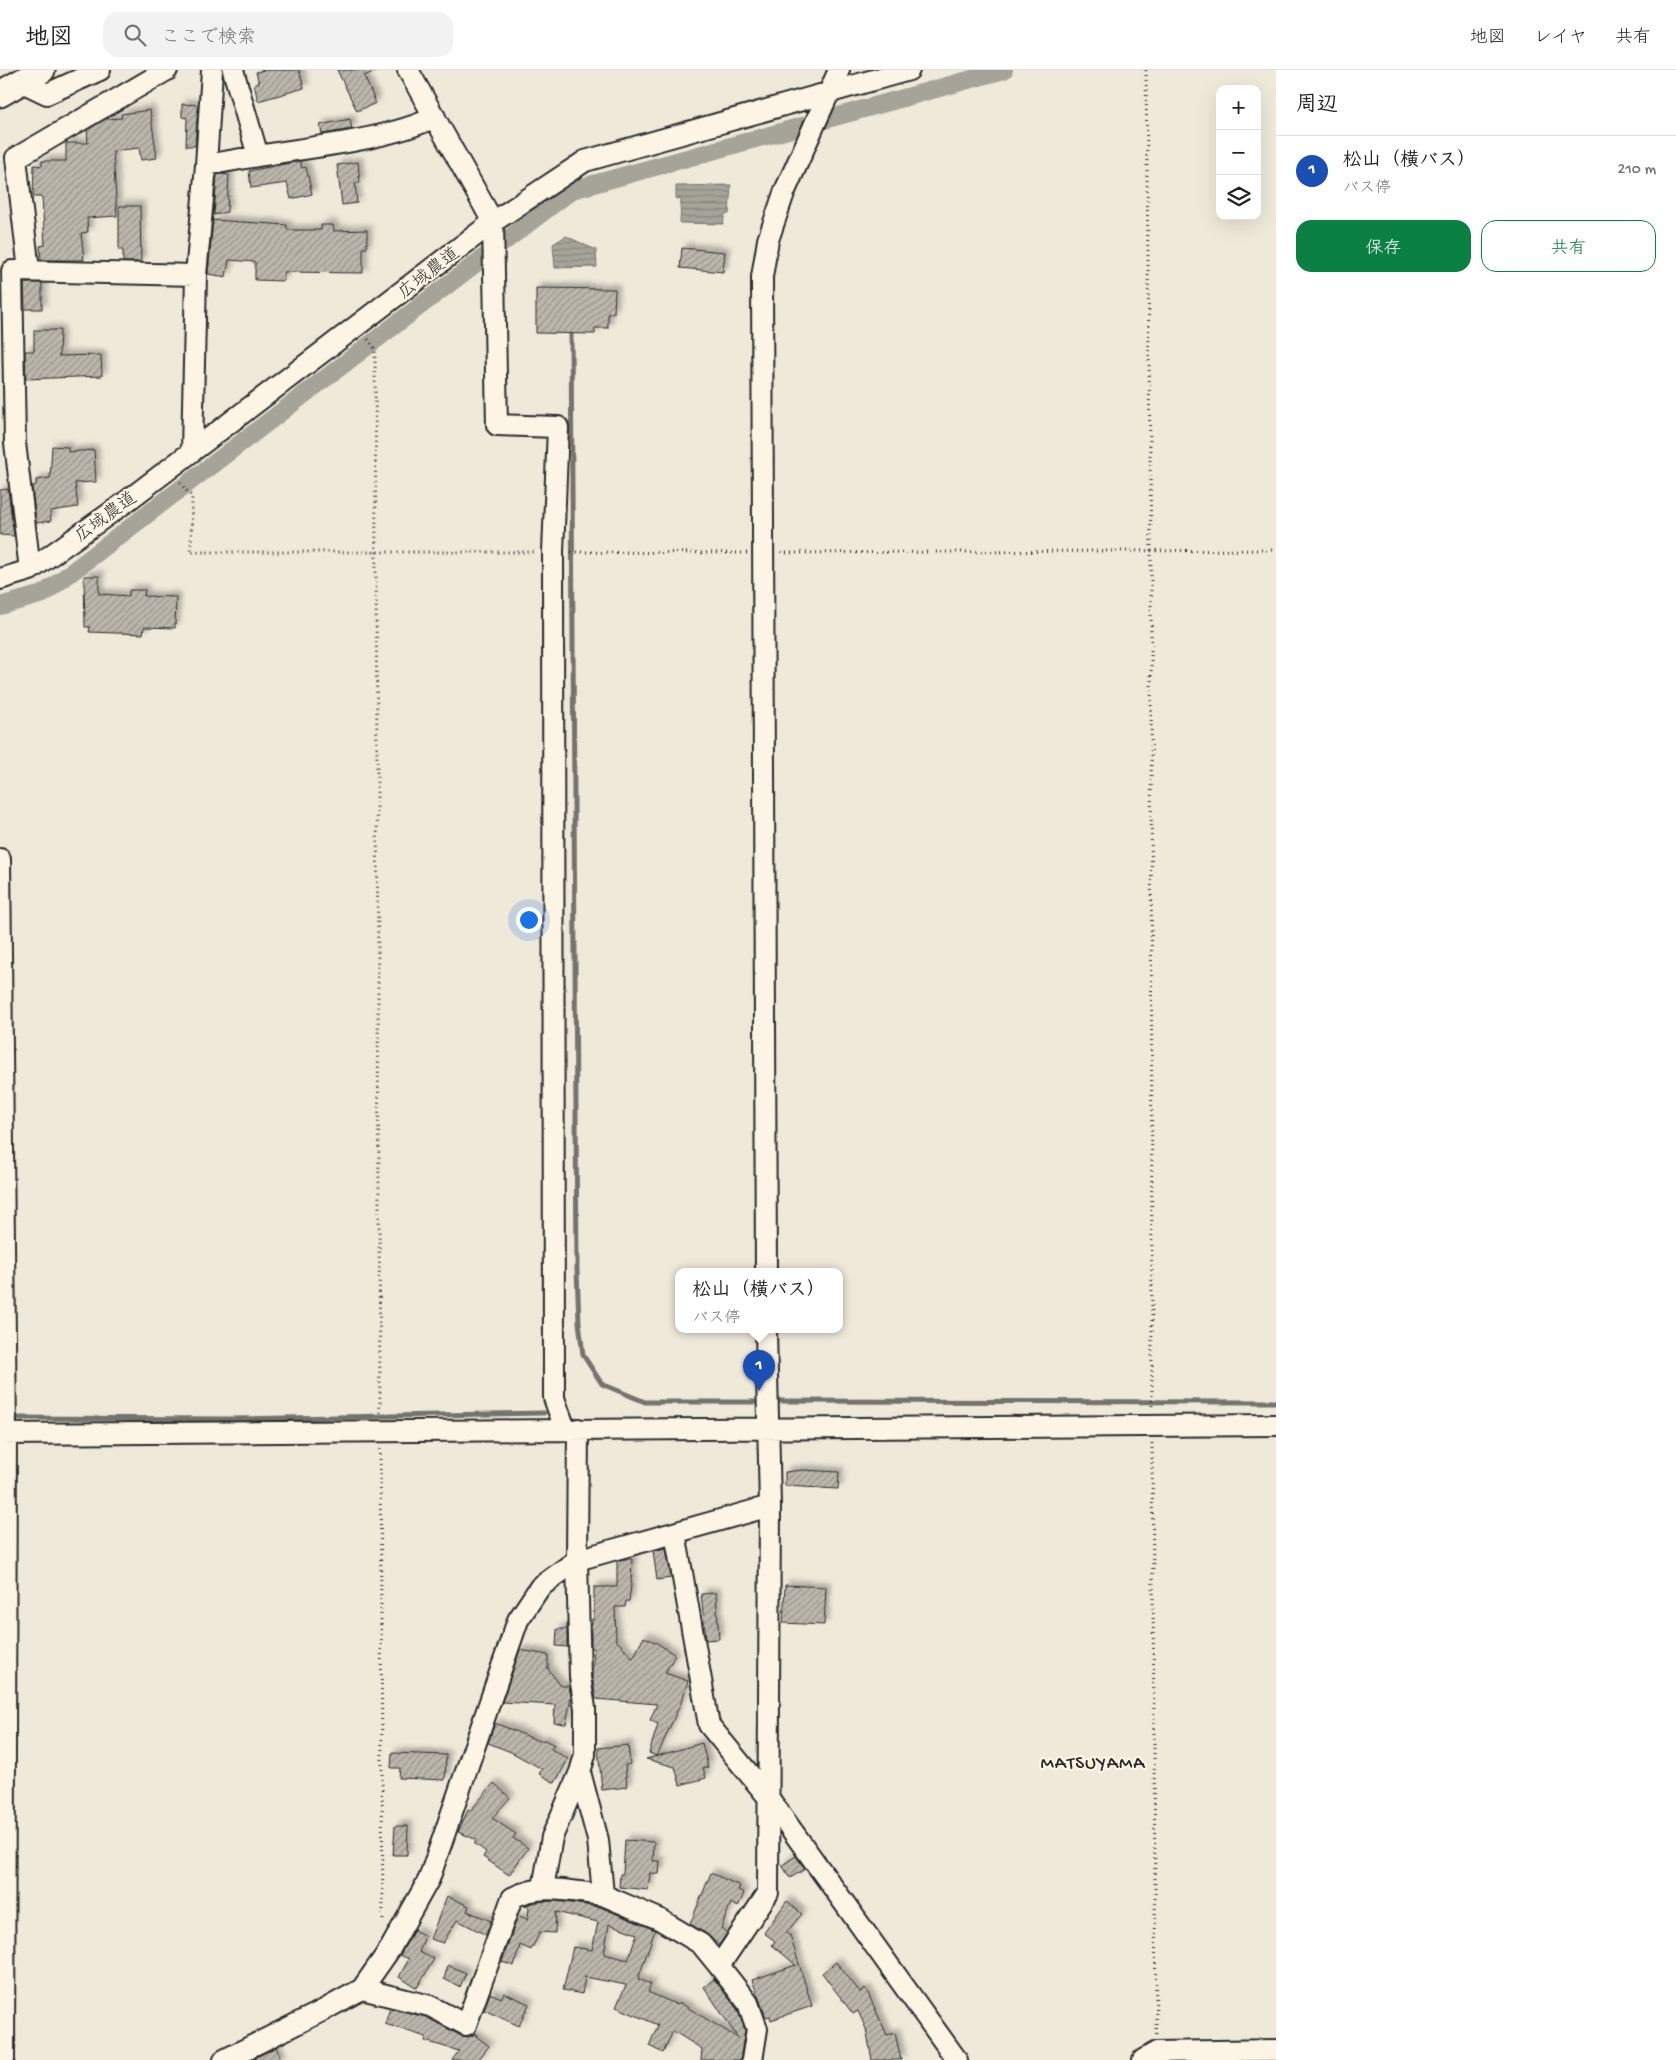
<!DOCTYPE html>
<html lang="ja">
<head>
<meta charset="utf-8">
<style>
  :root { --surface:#fff; --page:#f2f2f2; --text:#222; --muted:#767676; --line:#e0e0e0; --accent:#0b8043 }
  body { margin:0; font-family:"Gochi Hand","Klee One",sans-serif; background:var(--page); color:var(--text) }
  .controls { position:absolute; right:15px; top:15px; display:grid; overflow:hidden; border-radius:10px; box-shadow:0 5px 20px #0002 }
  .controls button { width:45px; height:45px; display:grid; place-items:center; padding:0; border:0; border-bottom:1px solid var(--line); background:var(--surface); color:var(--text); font:25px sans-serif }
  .you { position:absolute; left:528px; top:849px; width:18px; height:18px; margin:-12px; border:4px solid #fff; border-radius:50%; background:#1a73e8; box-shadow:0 0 0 8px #1a73e833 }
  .badge { display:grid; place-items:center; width:32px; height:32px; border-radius:50%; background:var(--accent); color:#fff; font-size:16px; font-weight:700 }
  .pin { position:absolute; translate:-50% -41px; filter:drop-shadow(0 1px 2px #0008) }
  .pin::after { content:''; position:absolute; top:26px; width:18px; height:15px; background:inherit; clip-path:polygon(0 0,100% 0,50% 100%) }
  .popup { position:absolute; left:675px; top:1198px; width:168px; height:65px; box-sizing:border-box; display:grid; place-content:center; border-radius:10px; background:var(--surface); filter:drop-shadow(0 1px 4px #0005); font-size:16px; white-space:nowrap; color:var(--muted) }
  .popup b { font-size:19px; color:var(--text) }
  .popup::after { content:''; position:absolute; left:50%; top:100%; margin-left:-10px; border:10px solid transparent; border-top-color:var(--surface) }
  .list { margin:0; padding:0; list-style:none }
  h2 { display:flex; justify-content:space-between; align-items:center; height:65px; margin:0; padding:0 20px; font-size:21px }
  h2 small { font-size:16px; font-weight:400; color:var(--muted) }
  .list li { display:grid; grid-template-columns:32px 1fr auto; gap:15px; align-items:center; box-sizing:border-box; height:70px; padding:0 20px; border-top:1px solid var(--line) }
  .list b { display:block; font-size:19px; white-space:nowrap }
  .list p { margin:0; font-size:16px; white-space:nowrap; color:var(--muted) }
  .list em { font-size:16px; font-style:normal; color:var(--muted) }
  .actions { display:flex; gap:10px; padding:15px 20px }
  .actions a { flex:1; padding:11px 0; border:1px solid var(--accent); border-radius:15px; text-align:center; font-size:18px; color:var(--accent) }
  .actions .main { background:var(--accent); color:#fff }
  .icon { flex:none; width:28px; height:28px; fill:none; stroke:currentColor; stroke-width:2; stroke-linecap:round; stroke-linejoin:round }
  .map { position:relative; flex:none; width:1276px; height:1990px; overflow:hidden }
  header { display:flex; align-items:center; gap:30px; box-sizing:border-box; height:70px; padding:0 25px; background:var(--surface); border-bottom:1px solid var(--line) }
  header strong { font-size:24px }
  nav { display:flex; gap:28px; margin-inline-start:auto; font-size:18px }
  .search { width:350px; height:45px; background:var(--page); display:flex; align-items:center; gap:12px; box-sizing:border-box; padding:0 18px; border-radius:15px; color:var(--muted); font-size:19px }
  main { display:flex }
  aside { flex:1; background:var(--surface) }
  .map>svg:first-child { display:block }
  .water { fill:url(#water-rules); stroke:#75736d }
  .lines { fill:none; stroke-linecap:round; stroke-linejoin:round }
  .stream { stroke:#75736d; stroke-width:5 }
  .canal { stroke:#a6a399; stroke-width:18 }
  .building { fill:url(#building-hatch); stroke:#2b2b2b; fill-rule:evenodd; filter:url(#shadow) }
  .minor-casing { stroke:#2b2b2b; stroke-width:24 }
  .major-casing { stroke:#2b2b2b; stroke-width:29 }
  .path { stroke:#2b2b2b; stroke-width:3; stroke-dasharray:1 4; stroke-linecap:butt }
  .minor { stroke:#fcf5e5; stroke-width:20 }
  .major { stroke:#fcf5e5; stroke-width:25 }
  .labels { text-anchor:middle; stroke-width:4.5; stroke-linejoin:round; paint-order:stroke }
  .street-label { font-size:18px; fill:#2b2b2b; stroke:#fcf5e5 }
  .neighbourhood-label { font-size:19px; letter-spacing:1px; fill:#2b2b2b; stroke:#fcf5e5 }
</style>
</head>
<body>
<header>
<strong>地図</strong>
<div class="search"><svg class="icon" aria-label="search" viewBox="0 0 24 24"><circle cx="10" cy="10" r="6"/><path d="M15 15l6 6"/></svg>ここで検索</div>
<nav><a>地図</a><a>レイヤ</a><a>共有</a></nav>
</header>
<main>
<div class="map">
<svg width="1276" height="1990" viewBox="0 0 1276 1990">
  <defs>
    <pattern id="water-rules" width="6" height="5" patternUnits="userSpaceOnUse" patternTransform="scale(1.25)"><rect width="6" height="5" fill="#a6a399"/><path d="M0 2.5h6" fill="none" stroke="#87857d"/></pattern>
    <pattern id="building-hatch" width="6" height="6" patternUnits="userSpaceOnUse" patternTransform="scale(1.25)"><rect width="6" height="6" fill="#bcb7ac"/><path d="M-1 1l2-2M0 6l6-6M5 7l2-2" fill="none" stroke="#99958c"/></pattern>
    <filter id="shadow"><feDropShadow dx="4.5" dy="-4.5" stdDeviation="2.5" flood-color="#0004"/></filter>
  </defs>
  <rect width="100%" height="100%" fill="#efe9da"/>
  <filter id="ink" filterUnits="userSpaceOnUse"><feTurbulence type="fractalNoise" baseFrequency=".02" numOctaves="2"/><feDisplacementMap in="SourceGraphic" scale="10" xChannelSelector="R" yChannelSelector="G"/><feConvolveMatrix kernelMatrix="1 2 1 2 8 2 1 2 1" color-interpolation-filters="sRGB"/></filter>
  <g filter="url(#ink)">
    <path class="water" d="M731 115 729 144H725L723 154 680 153 681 128 676 129V116Z
      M566 166 596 180 597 197 555 198 553 174Z"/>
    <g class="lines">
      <path class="stream" d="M571 258 577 1200 579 1252 583 1285 602 1314 645 1332H763
        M772 1331 1276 1332
        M9 1348 235 1349 544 1343"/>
      <path class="canal" d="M0 536 43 524 572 120 1004 0"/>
    </g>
    <path class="building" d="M264 0H299L304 18 258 31 254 14 259 13 256 2Z
      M337 0H378L364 6 376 33 357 41Z
      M182 34 198 35 195 76H186L187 48 182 47Z
      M150 40 157 88 141 90 139 78 113 81 117 146 87 148 88 162 81 163 84 190H41L40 176 45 175 42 127H33L34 95 42 96V91H66V73H88L87 60 106 49 122 48 121 44Z
      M350 49 352 59 322 64 320 55Z
      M300 91 302 98 306 97 312 124 291 129 287 113 251 118 249 101Z
      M358 92 360 113H355L357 133 342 135 337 95Z
      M222 104 229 105 227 142 214 145 217 105Z
      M119 136H140L141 192H123V180H119Z
      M213 150 287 155V160H321V155H333L334 161 367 160V178H363V203L284 202V211L255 210V192L229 190 226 207 208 204Z
      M682 178 725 182 723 202 680 198Z
      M24 213H42V239H25Z
      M536 218 615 219 614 243H608V258H595V264L536 263Z
      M34 260H60L59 286 101 285 102 306 26 309 25 281H34Z
      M52 376 68 377V382L94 380 96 412 75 413 78 437 50 441 51 451 36 453 32 416 36 415V410L50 408Z
      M8 419 14 466 0 465V420Z
      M84 506H99V524L129 526V520H145L144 526 176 527 175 558 144 557 143 564 89 562 90 557H85Z
      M803 1400 839 1402 838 1419 785 1416V1402Z
      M666 1478 671 1508 657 1510 653 1481Z
      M624 1489H632L631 1515 629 1531H626L625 1537H615L616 1570 633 1588 644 1567 657 1573 675 1585 665 1603 688 1611 682 1630 657 1686 702 1673 708 1697 703 1698 706 1708 680 1715 675 1697 646 1689 657 1686 649 1683 658 1654 650 1650 657 1634 596 1629 592 1606 594 1578H591V1560L592 1549H594V1517H617V1491Z
      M785 1515 826 1517 824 1555 783 1553Z
      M716 1523 719 1569 706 1570 701 1524Z
      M557 1559H567V1577L556 1576Z
      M520 1580 548 1585V1599L561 1616H569L571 1627 566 1654 554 1653 555 1635 502 1632Z
      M495 1653 539 1671 545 1670 554 1675 551 1679 568 1689 555 1713 539 1704 542 1699 511 1682 488 1673Z
      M628 1675 630 1694 625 1695 627 1717 602 1720 598 1678Z
      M392 1683 446 1685 445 1710 399 1708 400 1698H391Z
      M494 1713 510 1728 492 1748 516 1764 513 1768 528 1778 509 1805 483 1787 486 1782 474 1773 477 1770 458 1762 468 1740 470 1741Z
      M395 1756H408L407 1785H393Z
      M625 1770 654 1772 653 1791H660L659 1804 650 1803 648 1820 619 1817 620 1804H623Z
      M796 1786 805 1799 790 1808 782 1795Z
      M711 1803 740 1816 738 1820 744 1823 738 1837 731 1833 721 1858 727 1863 719 1875 707 1864 690 1854Z
      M447 1826 469 1836 467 1841 491 1851 486 1865 457 1850 443 1873 430 1869Z
      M556 1831 600 1837 655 1860 638 1909 651 1914 648 1922 678 1935 680 1933 738 1968 704 1917 714 1909 737 1939 745 1960 740 1990H701L702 1979 673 1961 663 1983 649 1976 658 1955 616 1937 626 1915 585 1907 582 1924 563 1920 573 1877 592 1880 598 1852 556 1842 555 1863 540 1862 531 1880 520 1875 514 1896 502 1892 518 1845 528 1850 529 1837 524 1836 536 1832ZM609 1854 637 1864 628 1890 604 1884Z
      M787 1831 802 1844 786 1863 790 1865 812 1936 771 1950 770 1946 766 1947 752 1910 796 1895 772 1875 775 1871 764 1863Z
      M414 1860 425 1866 419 1882 434 1889 417 1918 399 1907 409 1889 400 1885Z
      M836 1892 860 1922 866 1919 887 1965 895 1963 901 1990H872L866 1959 858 1941 853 1944 822 1903Z
      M448 1895 466 1903 460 1917 444 1909Z
      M490 1923 501 1928 504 1923 529 1934 519 1956 484 1940Z
      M390 1938 426 1947 461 1966 468 1967 477 1964 476 1966 489 1976 478 1990H452L459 1981 425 1971 426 1967 385 1954Z
      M276 1977 282 1990H251Z"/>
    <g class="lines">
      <defs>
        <path id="minor" d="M408 0 493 152 497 355 558 357 553 482 554 1328 565 1359
          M22 12 47 24 100 0
          M258 86C310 77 388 70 435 47
          M206 95 212 0
          M12 201 15 373 30 500
          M16 201 196 205
          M29 201 16 88 167 0
          M192 381 196 205 206 95 258 86 233 0
          M0 509 30 500 123 434 493 152 585 91 909 0
          M0 789 6 1364 4 1990
          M766 1202 762 207 768 170 784 123 839 0
          M578 1359 577 1490 580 1607 585 1638V1685L580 1702 598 1770 603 1825 659 1849 701 1874 719 1896
          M0 1364 1276 1355
          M675 1463 709 1655 768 1727 957 1990
          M543 1818 552 1767 580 1702
          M362 1919 430 1936 466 1955 512 1828C541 1812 572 1822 603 1825
          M224 1990 322 1941 362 1919 390 1879 429 1809 518 1550 540 1517 577 1490 770 1436
          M752 1990 757 1959 748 1933 719 1896 768 1823 770 1436 766 1260
          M1143 1990 1157 1982 1276 1980"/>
        <path id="major" d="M0 24 42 0"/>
      </defs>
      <use href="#minor" class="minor-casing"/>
      <use href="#major" class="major-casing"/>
      <path class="path" d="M1146 0 1151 482 1152 1339
        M368 269 375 279 380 1345
        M180 413 192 427 191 482H537
        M571 482 747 483
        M781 483 1276 480
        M1152 1373 1156 1964
        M380 1379 383 1853"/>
      <use href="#minor" class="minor"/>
      <use href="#major" class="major"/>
    </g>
  </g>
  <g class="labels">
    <g class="street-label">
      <text transform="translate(428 202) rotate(-38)" y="6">広域農道</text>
      <text transform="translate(105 446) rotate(-36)" y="6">広域農道</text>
    </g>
    <g class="neighbourhood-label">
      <text x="1093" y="1698">MATSUYAMA</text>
    </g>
  </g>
</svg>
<div class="controls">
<button>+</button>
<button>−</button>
<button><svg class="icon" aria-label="layers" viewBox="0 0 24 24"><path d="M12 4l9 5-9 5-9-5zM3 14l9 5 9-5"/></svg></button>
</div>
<div class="you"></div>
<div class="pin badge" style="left:759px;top:1321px;background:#1a4fb4">1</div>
<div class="popup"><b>松山（横バス）</b>バス停</div>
</div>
<aside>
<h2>周辺<small></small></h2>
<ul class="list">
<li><span class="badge" style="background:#1a4fb4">1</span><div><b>松山（横バス）</b><p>バス停</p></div><em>210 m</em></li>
</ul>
<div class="actions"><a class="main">保存</a><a>共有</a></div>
</aside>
</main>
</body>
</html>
